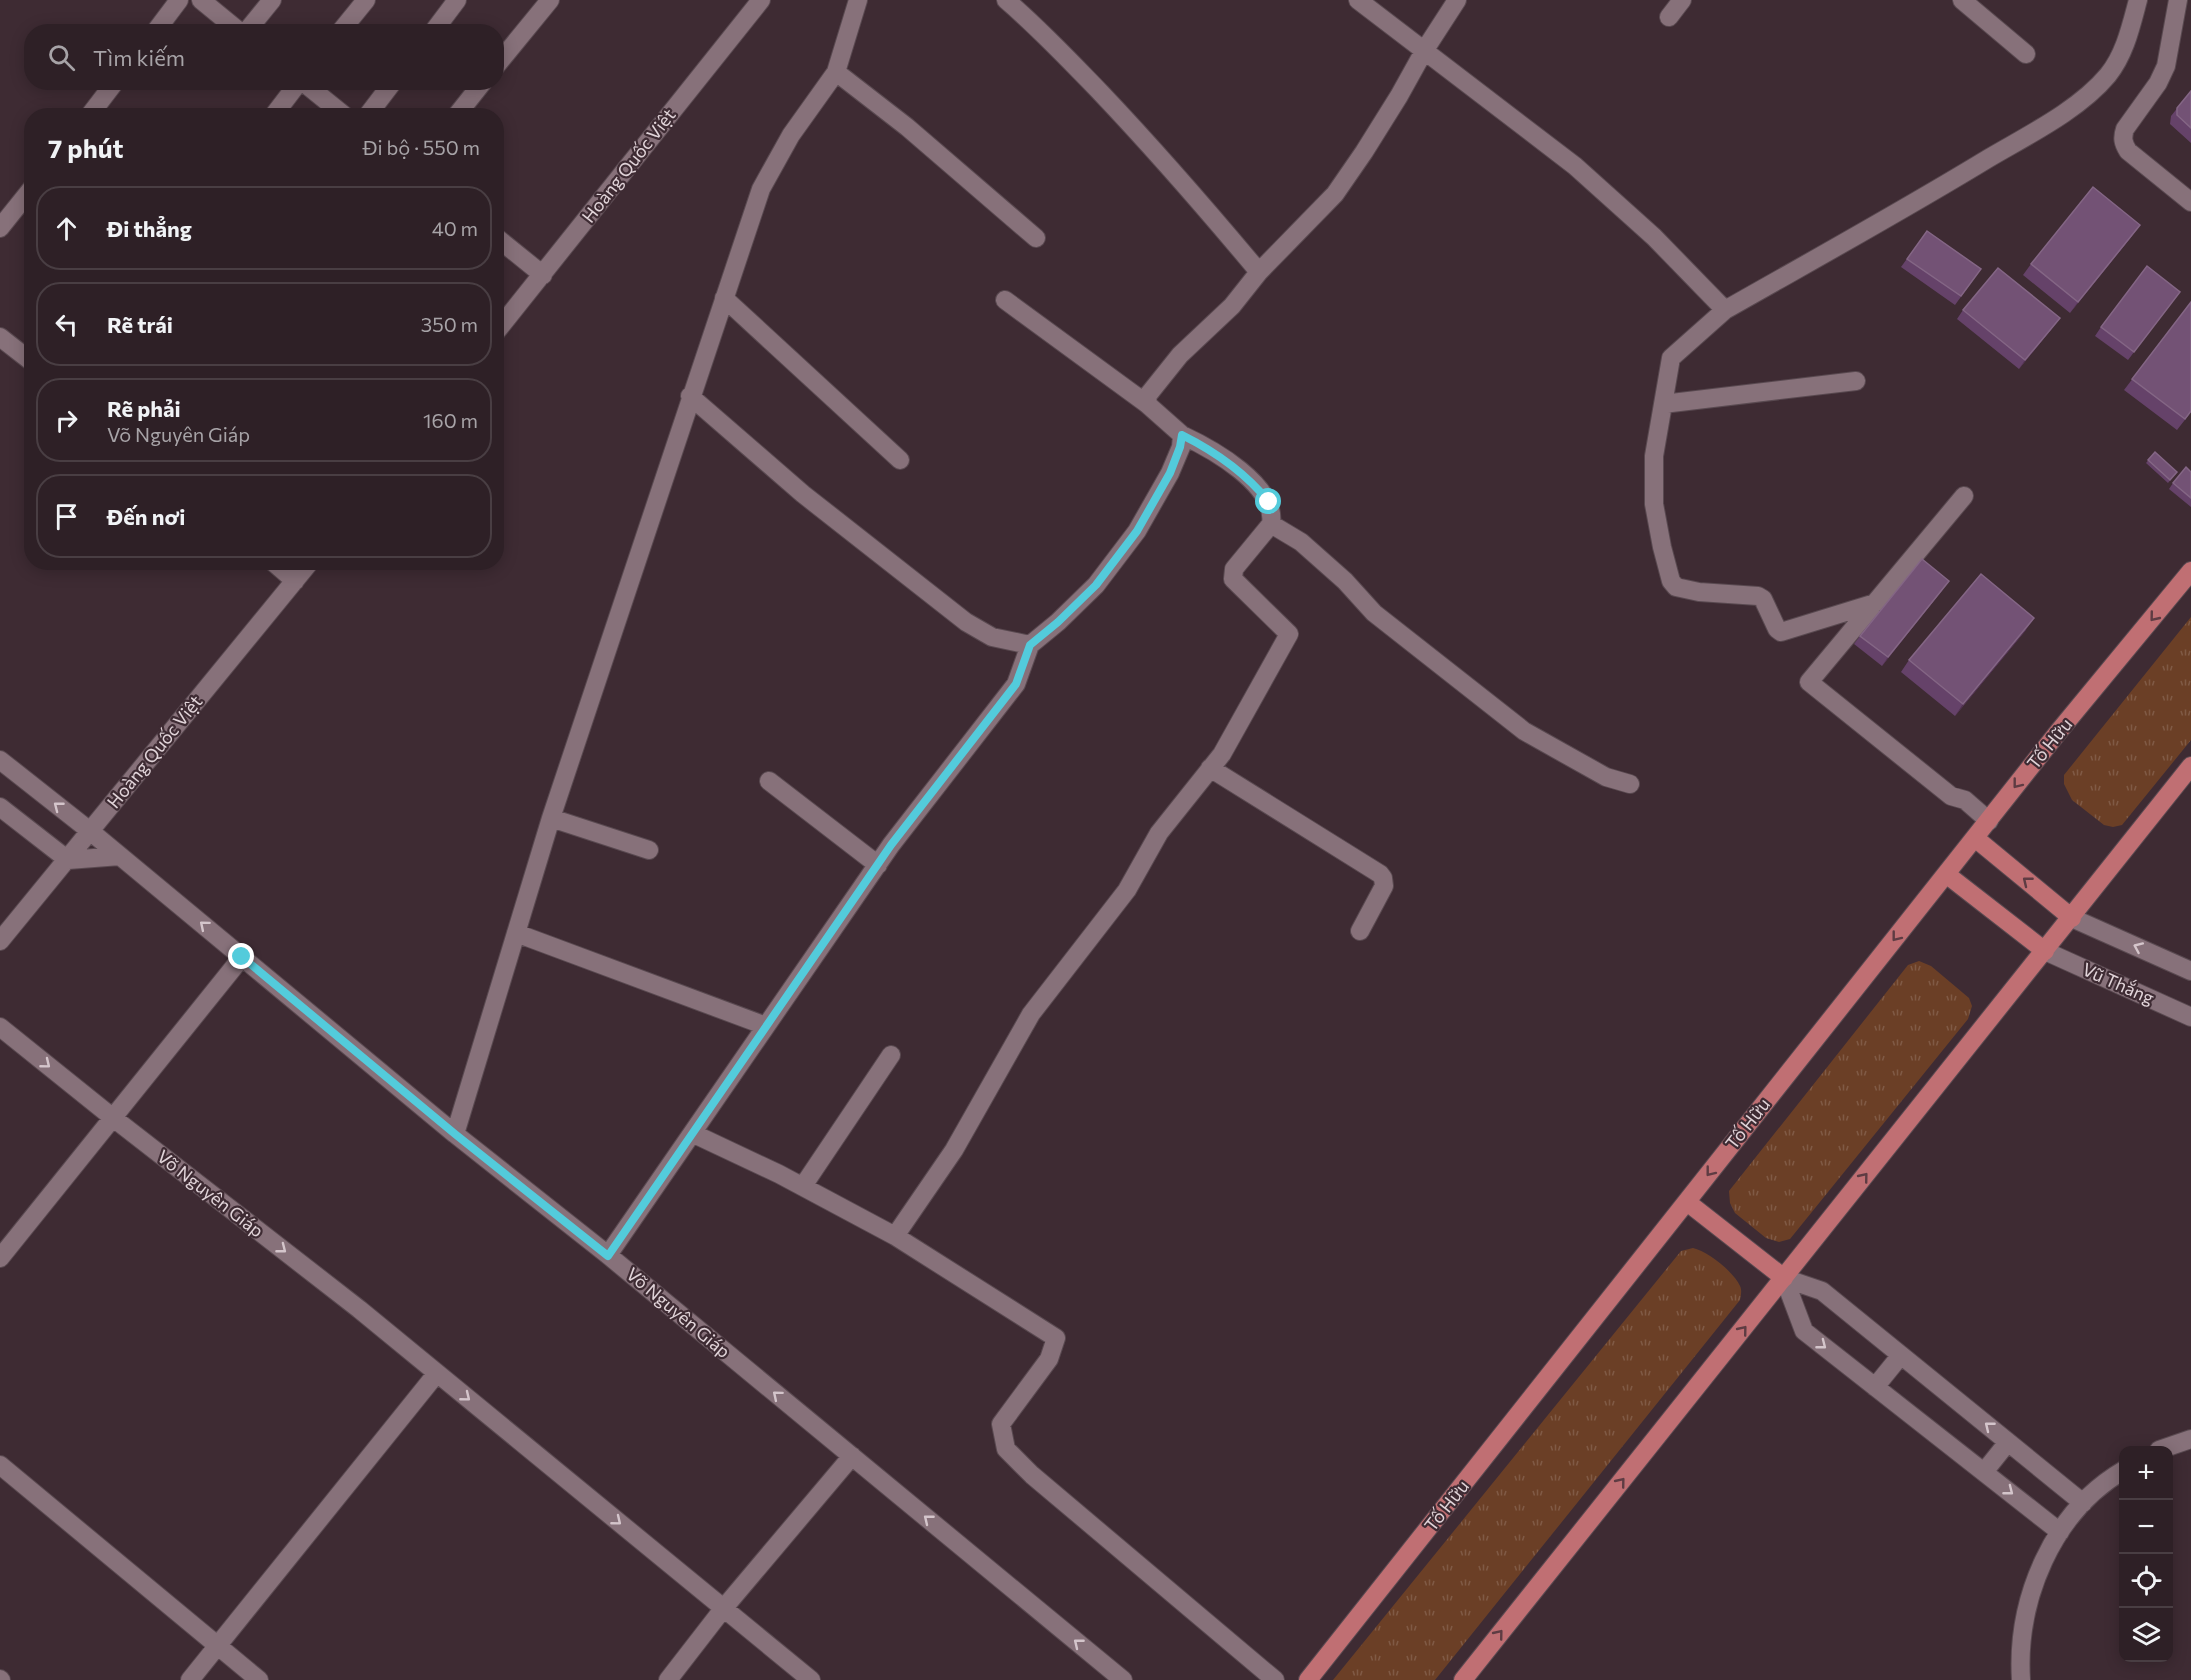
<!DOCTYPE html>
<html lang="vi">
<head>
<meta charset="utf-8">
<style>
  :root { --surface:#2e2026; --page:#36282e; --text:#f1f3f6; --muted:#a7a3a7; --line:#493e43 }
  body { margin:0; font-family:Commissioner,sans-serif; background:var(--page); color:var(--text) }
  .controls { position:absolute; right:18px; bottom:18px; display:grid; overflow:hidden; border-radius:12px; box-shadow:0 3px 15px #0003 }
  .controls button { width:54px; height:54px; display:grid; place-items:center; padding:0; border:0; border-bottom:2px solid var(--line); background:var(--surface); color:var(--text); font:30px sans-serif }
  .stop { position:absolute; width:18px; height:18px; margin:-14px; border:4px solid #53cbdb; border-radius:50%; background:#fff }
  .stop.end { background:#53cbdb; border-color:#fff; box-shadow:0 2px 6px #0008 }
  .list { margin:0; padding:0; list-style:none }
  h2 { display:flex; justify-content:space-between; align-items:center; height:78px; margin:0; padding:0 24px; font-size:26px }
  h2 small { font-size:20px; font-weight:400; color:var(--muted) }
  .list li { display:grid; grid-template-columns:39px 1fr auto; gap:18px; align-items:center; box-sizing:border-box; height:84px; margin:0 12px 12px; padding:0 12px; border:2px solid var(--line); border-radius:24px }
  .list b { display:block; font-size:22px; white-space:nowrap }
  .list p { margin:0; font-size:20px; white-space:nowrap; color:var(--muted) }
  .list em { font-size:20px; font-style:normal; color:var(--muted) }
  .icon { flex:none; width:33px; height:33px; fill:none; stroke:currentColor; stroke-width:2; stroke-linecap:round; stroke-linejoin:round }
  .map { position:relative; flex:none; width:2191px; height:1680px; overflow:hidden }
  .search { position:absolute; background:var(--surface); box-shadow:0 3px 15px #0003; left:24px; top:24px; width:480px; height:66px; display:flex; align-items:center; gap:15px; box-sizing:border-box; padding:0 21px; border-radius:24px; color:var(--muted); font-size:22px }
  .panel { position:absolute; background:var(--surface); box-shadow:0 3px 15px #0003; left:24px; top:108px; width:480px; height:462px; border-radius:24px }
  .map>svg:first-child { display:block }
  .grass { fill:url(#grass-tufts) }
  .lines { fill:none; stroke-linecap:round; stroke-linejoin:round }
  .minor-casing { stroke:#594950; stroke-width:20 }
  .major-casing { stroke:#594950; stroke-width:20 }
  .minor { stroke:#87717a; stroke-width:18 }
  .major { stroke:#c06f73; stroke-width:18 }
  .wall { fill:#654269 }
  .shaded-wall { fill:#50324f }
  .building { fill:#735275; stroke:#846685; stroke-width:1.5 }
  .oneway { stroke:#5e3c43 }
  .oneway2 { stroke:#d4c5cb }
  .route { stroke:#53cbdb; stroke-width:8 }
  .labels { text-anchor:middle; stroke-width:4.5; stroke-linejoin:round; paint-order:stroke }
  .street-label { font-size:18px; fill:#e1d4d9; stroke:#3e2b33 }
</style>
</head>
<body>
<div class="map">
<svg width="2191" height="1680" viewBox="0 0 2191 1680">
  <defs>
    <pattern id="grass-tufts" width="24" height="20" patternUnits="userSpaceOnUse" patternTransform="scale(1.5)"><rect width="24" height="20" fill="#6b3f26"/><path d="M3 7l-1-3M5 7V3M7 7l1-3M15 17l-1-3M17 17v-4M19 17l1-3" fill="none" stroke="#805a45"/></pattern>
  </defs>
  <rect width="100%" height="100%" fill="#3e2b33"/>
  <path class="grass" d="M2191 617V740L2122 825 2113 827 2104 825 2072 800 2064 784V775Z
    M1919 961 1931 966 1969 998 1972 1006 1968 1019 1790 1239 1779 1242 1766 1238 1735 1213 1730 1203 1729 1191 1908 965Z
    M1693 1248C1707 1251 1734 1272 1740 1286 1742 1290 1741 1295 1740 1300L1435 1680H1333L1681 1251Z"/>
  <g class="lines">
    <defs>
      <path id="minor" d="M201 0 240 32
        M1006 0C1040 29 1070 61 1101 93 1156 151 1208 211 1259 272
        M1358 0 1575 166 1654 237 1725 310 1671 358 1654 456V504L1662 547 1671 581 1676 587 1699 592 1758 596 1763 599 1777 629 1781 632 1875 603
        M1962 0 2026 54
        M2178 0 2166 66 2158 83 2125 129C2122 138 2123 143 2128 151L2191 202
        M1669 17 1682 0
        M155 32 179 0
        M246 32 272 0
        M340 32 366 0
        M433 32 457 0
        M496 66 550 0
        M836 72 907 127 1036 238
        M303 82 345 116
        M89 116 115 82
        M273 116 299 82
        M367 116 393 82
        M456 116 483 82
        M0 228 32 188
        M496 237 543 275
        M724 298 900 460
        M1005 300 1147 404
        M1725 310C1813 260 1902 211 1989 158 2028 135 2079 110 2108 75 2125 54 2131 26 2138 0
        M496 332 761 0
        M0 337 32 362
        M690 396 803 494 966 622 992 637 1030 645
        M1663 404 1856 381
        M1182 435C1212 449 1277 485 1271 524
        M1964 496 1809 682 1951 796 1965 800 1989 821
        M273 562 295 581
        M0 760 90 831 455 1134 608 1255 1123 1680
        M1210 768 1380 874 1383 878 1384 886 1360 931
        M769 781 878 865
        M0 807 68 860 120 856
        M551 818 649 850
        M2072 918 2191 971
        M516 933 766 1026
        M0 941 310 562
        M2045 951 2191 1017
        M0 1027 112 1117 359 1309 811 1680
        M455 1134 551 818 761 189 791 135 836 72 858 0
        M694 1134 779 1174 895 1236 1056 1338 1049 1359 1001 1424 1006 1449 1032 1475 1275 1680
        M803 1186 891 1055
        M895 1236 954 1150 1031 1014 1127 890 1159 833 1222 754 1289 634 1233 579 1234 569 1271 524 1301 542 1345 581 1374 613 1524 731 1606 777 1630 784
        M608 1255 891 845 1016 684 1030 645 1058 622 1096 585 1137 531 1170 473 1181 447 1182 435 1147 404 1148 395 1180 355 1232 306 1259 272 1335 194 1364 152 1399 96 1424 51 1457 0
        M0 1258 242 957
        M1784 1278 1804 1331 2060 1532
        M1784 1278 1822 1291 2083 1503
        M1875 1387 1901 1355
        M2159 1450 2191 1439
        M0 1465 259 1680
        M1984 1472 2008 1442
        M0 1679 1 1680
        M190 1680 437 1373
        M668 1680 723 1609 852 1456
        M2021 1680C2016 1600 2052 1512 2124 1470"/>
      <path id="major" d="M1975 838 2072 918
        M1946 874 2045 951
        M1687 1202 1784 1278
        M1308 1680 2059 731 2191 571
        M1463 1680 2191 766"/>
    </defs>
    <use href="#minor" class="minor-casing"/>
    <use href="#major" class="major-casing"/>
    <use href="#minor" class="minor"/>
    <use href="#major" class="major"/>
  </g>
  <path class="wall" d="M2191 91V143L2170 124 2171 116Z
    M1927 231 1981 269 1955 305 1901 267Z
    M2132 236 2070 313 2023 275 2031 264Z
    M2180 292 2128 360 2095 336 2101 327Z
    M2191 302V412L2177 430 2124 390Z
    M1963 310 2054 326 2019 369 1957 319Z
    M2155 452 2177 472 2168 483 2146 463Z
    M2191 472V507L2169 489 2173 483Z
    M1943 589 1882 666 1854 644 1860 636Z
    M2026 630 1955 716 1901 672 1909 660Z"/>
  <path class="shaded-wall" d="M2140 225 2132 236 2070 313 2078 302Z
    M2060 318 2054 326 2019 369 2025 360Z
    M1949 581 1943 589 1882 666 1888 657Z
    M2034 618 2026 630 1955 716 1963 704Z"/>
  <path class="building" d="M2191 91V128L2177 115V108Z
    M2093 187 2140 225 2078 302 2031 264Z
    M1927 231 1981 269 1961 296 1907 259Z
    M2147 266 2180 292 2134 352 2101 327Z
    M1998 268 2060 318 2025 360 1963 310Z
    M2191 302V411L2185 419 2132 379Z
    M2155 452 2177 472 2170 480 2148 460Z
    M2186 467 2191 472V498L2173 483Z
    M1922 559 1949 581 1888 657 1860 636Z
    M1981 574 2034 618 1963 704 1909 660Z"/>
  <defs><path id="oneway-chevron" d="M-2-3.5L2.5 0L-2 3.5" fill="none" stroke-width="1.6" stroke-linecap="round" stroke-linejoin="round" transform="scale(1.5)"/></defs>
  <g class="oneway">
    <use href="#oneway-chevron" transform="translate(2154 617) rotate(129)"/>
    <use href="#oneway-chevron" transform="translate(2017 784) rotate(128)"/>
    <use href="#oneway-chevron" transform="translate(2027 881) rotate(-141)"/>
    <use href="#oneway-chevron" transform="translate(1896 937) rotate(128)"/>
    <use href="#oneway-chevron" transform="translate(1710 1172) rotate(128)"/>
    <use href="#oneway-chevron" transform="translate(1864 1177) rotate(-51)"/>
    <use href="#oneway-chevron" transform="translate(1743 1330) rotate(-51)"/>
    <use href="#oneway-chevron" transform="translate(1621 1482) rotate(-51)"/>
    <use href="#oneway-chevron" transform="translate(1499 1634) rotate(-51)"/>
  </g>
  <g class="oneway2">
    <use href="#oneway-chevron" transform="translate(58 806) rotate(-142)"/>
    <use href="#oneway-chevron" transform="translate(204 925) rotate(-140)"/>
    <use href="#oneway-chevron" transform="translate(2138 947) rotate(-156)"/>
    <use href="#oneway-chevron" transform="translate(46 1064) rotate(39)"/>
    <use href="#oneway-chevron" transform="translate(282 1249) rotate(38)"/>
    <use href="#oneway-chevron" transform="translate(1822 1345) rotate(38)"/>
    <use href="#oneway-chevron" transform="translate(777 1395) rotate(-140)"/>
    <use href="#oneway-chevron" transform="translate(466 1397) rotate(39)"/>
    <use href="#oneway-chevron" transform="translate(1989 1426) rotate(-141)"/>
    <use href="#oneway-chevron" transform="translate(2009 1491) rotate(38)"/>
    <use href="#oneway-chevron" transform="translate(928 1519) rotate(-141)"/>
    <use href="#oneway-chevron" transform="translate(617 1521) rotate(39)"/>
    <use href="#oneway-chevron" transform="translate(1078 1643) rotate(-141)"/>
  </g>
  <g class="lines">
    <path class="route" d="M242 957 455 1134 608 1256 891 845 1016 684 1030 645 1058 622 1096 585 1137 531 1170 473 1180 447 1182 435C1216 452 1245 472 1269 502"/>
  </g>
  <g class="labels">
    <g class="street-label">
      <text transform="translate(629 166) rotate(-52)" y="6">Hoàng Quốc Việt</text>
      <text transform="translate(2050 744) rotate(-51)" y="6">Tố Hữu</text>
      <text transform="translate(155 752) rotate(-51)" y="6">Hoàng Quốc Việt</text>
      <text transform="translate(2118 984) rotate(24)" y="6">Vũ Thắng</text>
      <text transform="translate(1748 1124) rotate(-52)" y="6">Tố Hữu</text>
      <text transform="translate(210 1194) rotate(38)" y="6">Võ Nguyên Giáp</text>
      <text transform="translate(678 1313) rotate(40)" y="6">Võ Nguyên Giáp</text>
      <text transform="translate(1447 1506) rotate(-52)" y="6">Tố Hữu</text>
    </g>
  </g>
</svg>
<div class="controls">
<button>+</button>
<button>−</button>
<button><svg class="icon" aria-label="locate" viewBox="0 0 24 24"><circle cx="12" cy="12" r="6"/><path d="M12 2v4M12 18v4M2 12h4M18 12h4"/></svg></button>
<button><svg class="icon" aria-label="layers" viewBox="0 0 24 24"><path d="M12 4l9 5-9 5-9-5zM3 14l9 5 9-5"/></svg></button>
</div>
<div class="stop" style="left:1269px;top:502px"></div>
<div class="stop end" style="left:242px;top:957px"></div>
<div class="search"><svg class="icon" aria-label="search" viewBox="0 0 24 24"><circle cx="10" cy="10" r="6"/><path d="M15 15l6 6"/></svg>Tìm kiếm</div>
<section class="panel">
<h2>7 phút<small>Đi bộ · 550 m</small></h2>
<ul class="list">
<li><svg class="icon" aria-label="ahead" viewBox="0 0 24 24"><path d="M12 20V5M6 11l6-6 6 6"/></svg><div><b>Đi thẳng</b></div><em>40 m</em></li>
<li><svg class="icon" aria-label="left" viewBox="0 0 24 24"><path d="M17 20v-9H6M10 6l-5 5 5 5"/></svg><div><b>Rẽ trái</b></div><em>350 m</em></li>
<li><svg class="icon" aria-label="right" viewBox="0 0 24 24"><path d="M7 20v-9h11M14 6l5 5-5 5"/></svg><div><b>Rẽ phải</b><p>Võ Nguyên Giáp</p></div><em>160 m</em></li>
<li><svg class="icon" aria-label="arrive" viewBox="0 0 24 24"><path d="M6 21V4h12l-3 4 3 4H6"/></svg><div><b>Đến nơi</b></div></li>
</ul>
</section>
</div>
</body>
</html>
